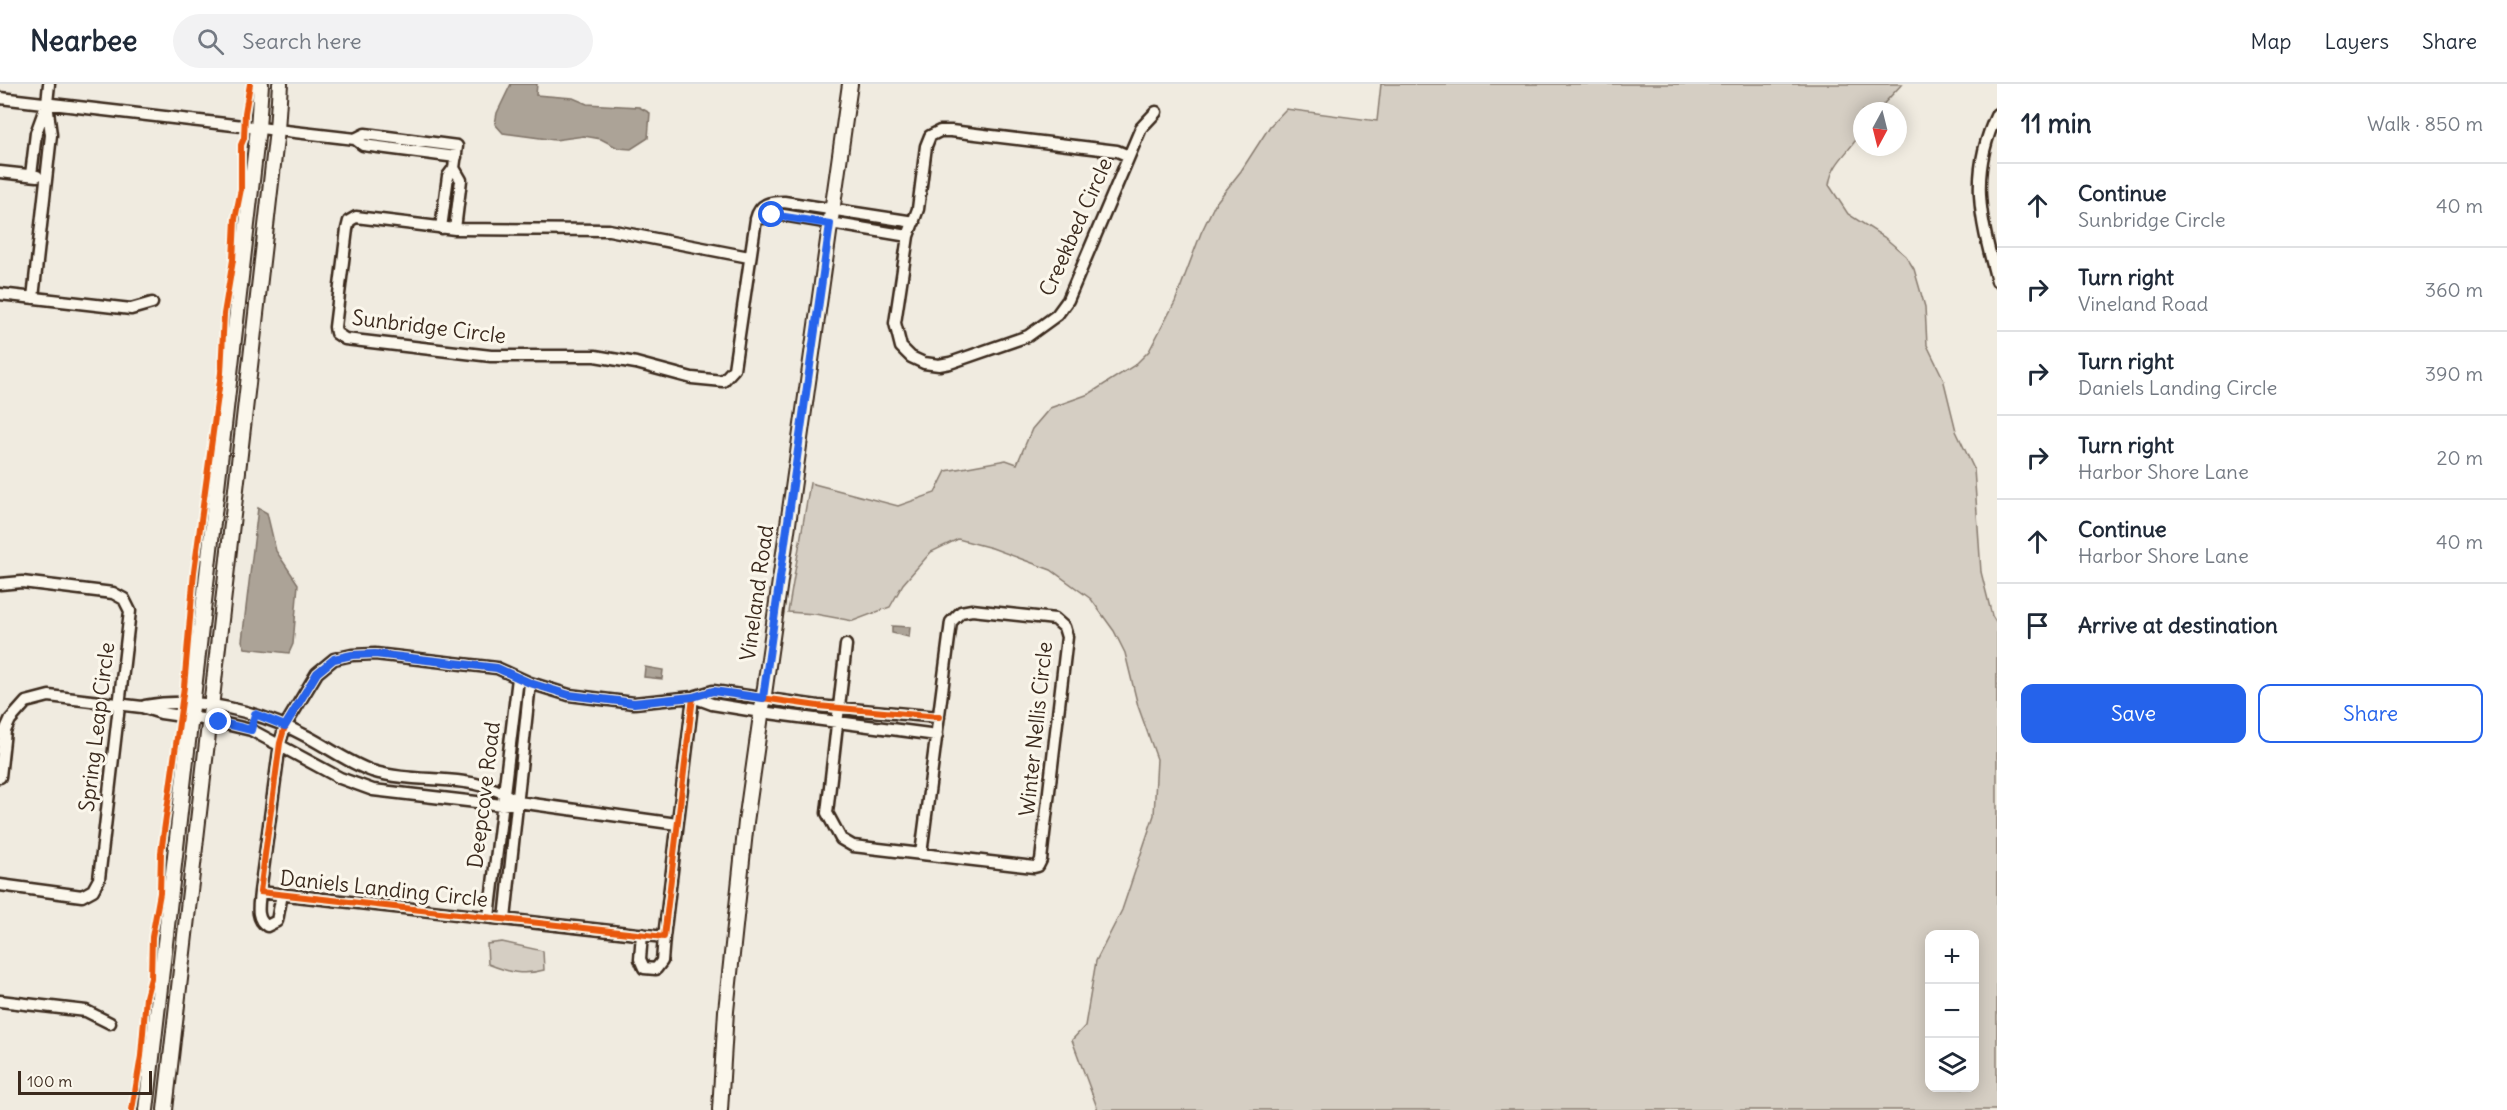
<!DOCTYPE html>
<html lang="en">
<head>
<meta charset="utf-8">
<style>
  :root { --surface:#fff; --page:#f2f2f3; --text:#1f2937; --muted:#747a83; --line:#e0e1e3; --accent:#2563eb }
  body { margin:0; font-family:Delius,sans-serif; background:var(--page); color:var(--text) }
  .controls { position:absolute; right:18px; bottom:18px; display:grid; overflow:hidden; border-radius:12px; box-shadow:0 3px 15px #0003 }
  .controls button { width:54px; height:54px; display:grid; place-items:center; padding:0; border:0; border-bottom:2px solid var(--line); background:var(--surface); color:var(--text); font:30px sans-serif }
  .compass { position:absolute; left:1853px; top:18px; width:54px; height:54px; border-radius:50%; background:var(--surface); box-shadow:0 3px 15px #0003; rotate:187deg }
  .scale { position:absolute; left:18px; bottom:15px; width:134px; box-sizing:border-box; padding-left:6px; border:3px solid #3b2a1e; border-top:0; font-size:16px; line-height:21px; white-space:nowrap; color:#3b2a1e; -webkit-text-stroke:4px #fbf7ec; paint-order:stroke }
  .stop { position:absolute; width:18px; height:18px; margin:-14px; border:4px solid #2563eb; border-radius:50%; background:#fff }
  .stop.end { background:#2563eb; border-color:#fff; box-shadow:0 2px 6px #0008 }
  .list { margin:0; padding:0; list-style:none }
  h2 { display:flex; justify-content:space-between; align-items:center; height:78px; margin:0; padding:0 24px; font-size:26px }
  h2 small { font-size:20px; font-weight:400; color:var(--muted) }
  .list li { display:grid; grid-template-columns:39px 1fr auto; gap:18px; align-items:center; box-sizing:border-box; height:84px; padding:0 24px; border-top:2px solid var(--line) }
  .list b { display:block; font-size:22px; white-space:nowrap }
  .list p { margin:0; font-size:20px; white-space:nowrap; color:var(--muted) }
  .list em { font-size:20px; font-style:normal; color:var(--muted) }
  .actions { display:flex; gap:12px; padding:18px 24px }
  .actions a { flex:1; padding:14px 0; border:2px solid var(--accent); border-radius:12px; text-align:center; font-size:21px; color:var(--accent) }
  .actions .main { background:var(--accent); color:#fff }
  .icon { flex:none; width:33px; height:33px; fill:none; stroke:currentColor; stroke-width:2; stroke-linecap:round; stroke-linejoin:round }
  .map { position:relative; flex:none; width:1997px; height:1026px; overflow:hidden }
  header { display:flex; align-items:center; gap:36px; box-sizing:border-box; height:84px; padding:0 30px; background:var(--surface); border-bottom:2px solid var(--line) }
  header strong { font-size:28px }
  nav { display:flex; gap:33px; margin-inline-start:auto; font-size:21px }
  .search { width:420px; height:54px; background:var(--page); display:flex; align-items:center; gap:15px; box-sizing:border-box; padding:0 21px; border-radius:33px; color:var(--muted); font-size:22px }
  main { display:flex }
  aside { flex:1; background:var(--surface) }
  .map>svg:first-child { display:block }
  .green { fill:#d5cec3; stroke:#887c70; stroke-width:1.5; fill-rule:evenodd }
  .water { fill:#aca397; stroke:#7f7367; stroke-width:1.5 }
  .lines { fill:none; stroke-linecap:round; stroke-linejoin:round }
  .minor-casing { stroke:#3b2a1e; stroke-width:15 }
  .major-casing { stroke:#3b2a1e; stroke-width:18 }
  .minor { stroke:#fbf7ec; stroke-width:10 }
  .major { stroke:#fbf7ec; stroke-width:14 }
  .cycleway-casing { stroke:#fbf7ec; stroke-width:10 }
  .cycleway { stroke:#e8590c; stroke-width:6 }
  .route { stroke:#2563eb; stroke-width:8 }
  .labels { text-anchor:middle; stroke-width:6; stroke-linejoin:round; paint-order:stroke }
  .street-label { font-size:21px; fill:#3b2a1e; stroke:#fbf7ec }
</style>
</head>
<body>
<header>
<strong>Nearbee</strong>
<div class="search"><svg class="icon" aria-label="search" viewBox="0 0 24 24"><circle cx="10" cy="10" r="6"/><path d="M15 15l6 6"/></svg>Search here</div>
<nav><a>Map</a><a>Layers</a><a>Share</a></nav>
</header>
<main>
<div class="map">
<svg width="1997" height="1026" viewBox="0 0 1997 1026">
  <rect width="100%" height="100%" fill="#f0ebe0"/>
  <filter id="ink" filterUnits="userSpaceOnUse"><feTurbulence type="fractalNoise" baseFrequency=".0167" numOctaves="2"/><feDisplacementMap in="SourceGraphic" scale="12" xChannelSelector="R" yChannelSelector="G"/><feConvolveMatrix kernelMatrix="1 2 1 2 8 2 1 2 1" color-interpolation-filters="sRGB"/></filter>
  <g filter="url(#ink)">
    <path class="green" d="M1381 0H1902L1877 27H1862C1862 33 1864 42 1861 47 1852 67 1832 77 1829 101L1848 130 1884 153 1906 172 1914 185 1925 223 1927 261 1943 294 1956 347 1974 385 1981 488 1992 532 1997 540V1026H1098L1072 956 1085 942 1096 877 1122 826 1154 731 1157 675 1138 622 1125 569 1114 547 1091 515 1051 486 992 464 958 455 931 468 903 500 890 523 853 537 815 530 788 528 810 399 898 422 935 409 946 387 1006 376 1017 380 1032 345 1050 324 1089 310 1135 281 1149 267 1175 218 1201 149 1215 120 1241 87 1270 42 1286 25 1377 37ZM1930 850H1974V1004H1930Z
      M502 858 543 867 544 886C523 892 508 888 488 880L487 860Z"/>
    <path class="water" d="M511 0H537L536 11 573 14 587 20 639 23 650 29 648 54 631 65 618 64 601 55 584 52 555 56 503 49 495 40 497 29Z
      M258 424 267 429 276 467 298 500 293 560 289 569 245 564 242 557Z
      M892 542 910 543 909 553 892 549Z
      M645 583 663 586 662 595 644 593Z"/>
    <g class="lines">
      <defs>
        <path id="minor" d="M0 14 355 55 363 61 456 73
          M1997 30C1968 91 1981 136 1997 197
          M355 55 365 50 457 62 454 84 448 92 441 144
          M1129 72 1117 67 951 47H940L930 52 926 62 918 125 908 152 895 239 901 263 911 273 924 279 939 281 950 279 1028 252 1057 231 1068 216 1141 44 1156 28
          M454 84 461 96 455 145
          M0 88 37 92
          M31 91 36 49 47 19 49 0
          M756 135 783 131 908 152
          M749 173 609 146 455 145 356 133 349 137 347 145 335 243 336 249 345 255 491 272H595L636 279 692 294 723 297 734 285 756 135C760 119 770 118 784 118L914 138
          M0 210 131 225 152 219
          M33 214 51 51 47 19
          M0 500 22 498 113 509 124 515 130 527 99 795 93 806 82 812 0 801
          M846 561 827 729 841 755 853 762 1034 783 1038 782 1041 776 1067 553 1064 543 1055 535 972 526 961 528 951 538 921 770
          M693 613 664 853 260 808 280 659 285 642 317 589 334 575 352 571 375 570 497 584 530 599 569 611 634 619 693 613 713 607 818 622 939 633
          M693 613 712 620 761 628 937 651
          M145 622C200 612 259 627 308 653 329 664 349 679 372 687 422 702 473 686 518 718
          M0 693 5 647 10 636 26 618 49 612 142 623 161 629 209 636 251 646 340 694 373 706 502 721 518 718 677 740
          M260 808C259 820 255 835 267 842L277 837 282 810
          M489 833 518 594
          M505 835 530 599
          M642 850 640 875 644 884 656 885 662 877 664 853
          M0 917 86 927 110 939"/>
        <path id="major" d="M146 1026 258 44 261 0
          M165 1026 277 46 280 0
          M720 1026 726 927 746 738 850 0"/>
      </defs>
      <use href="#minor" class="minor-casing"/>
      <use href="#major" class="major-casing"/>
      <use href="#minor" class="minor"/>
      <use href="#major" class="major"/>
      <defs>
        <path id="cycleway" d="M693 613 664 853 260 808 280 659 285 642 317 589 334 575 352 571 375 570 497 584 530 599 569 611 634 619 693 613 713 607 818 622 939 633
          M132 1026 141 972 146 913 151 894 152 853 160 809 161 769 184 603 194 488 221 289 224 230 233 176 235 135 241 105V61L244 54 245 29 250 0"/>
      </defs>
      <use href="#cycleway" class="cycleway-casing"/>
      <use href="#cycleway" class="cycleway"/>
    </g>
  </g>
  <g class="lines" filter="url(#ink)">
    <path class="route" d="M219 638 251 646 255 630 285 642 317 589 334 575 352 571 375 570 497 584 530 599 569 611 634 619 693 613 713 607 763 614 830 140 772 131"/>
  </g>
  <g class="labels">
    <g class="street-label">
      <text transform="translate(1076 143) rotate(-66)" y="7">Creekbed Circle</text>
      <text transform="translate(429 243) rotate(7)" y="7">Sunbridge Circle</text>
      <text transform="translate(757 509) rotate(-82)" y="7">Vineland Road</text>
      <text transform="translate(97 643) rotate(-83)" y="7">Spring Leap Circle</text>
      <text transform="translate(1036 645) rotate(-84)" y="7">Winter Nellis Circle</text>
      <text transform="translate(484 711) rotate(-83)" y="7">Deepcove Road</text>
      <text transform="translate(384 805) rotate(6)" y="7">Daniels Landing Circle</text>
    </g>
  </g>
</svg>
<div class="controls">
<button>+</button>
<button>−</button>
<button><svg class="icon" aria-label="layers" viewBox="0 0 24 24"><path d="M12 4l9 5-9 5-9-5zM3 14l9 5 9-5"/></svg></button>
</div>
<svg class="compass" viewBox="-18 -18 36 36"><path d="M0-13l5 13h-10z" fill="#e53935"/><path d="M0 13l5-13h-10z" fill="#747a83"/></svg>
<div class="scale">100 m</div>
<div class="stop" style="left:772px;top:131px"></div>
<div class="stop end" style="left:219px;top:638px"></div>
</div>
<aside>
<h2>11 min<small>Walk · 850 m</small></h2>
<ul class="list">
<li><svg class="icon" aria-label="ahead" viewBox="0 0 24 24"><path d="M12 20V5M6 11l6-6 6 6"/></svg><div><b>Continue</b><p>Sunbridge Circle</p></div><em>40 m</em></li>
<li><svg class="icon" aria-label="right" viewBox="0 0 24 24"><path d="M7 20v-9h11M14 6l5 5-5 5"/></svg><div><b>Turn right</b><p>Vineland Road</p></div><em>360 m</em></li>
<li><svg class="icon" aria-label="right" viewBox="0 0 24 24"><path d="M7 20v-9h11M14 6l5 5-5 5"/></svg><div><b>Turn right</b><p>Daniels Landing Circle</p></div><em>390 m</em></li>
<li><svg class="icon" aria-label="right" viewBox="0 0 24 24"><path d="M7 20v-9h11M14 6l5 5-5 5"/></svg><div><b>Turn right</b><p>Harbor Shore Lane</p></div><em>20 m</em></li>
<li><svg class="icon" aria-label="ahead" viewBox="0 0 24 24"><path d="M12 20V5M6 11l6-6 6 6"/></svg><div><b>Continue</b><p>Harbor Shore Lane</p></div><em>40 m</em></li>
<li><svg class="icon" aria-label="arrive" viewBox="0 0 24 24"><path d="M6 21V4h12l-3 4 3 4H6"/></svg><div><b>Arrive at destination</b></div></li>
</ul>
<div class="actions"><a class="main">Save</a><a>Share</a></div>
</aside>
</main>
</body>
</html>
